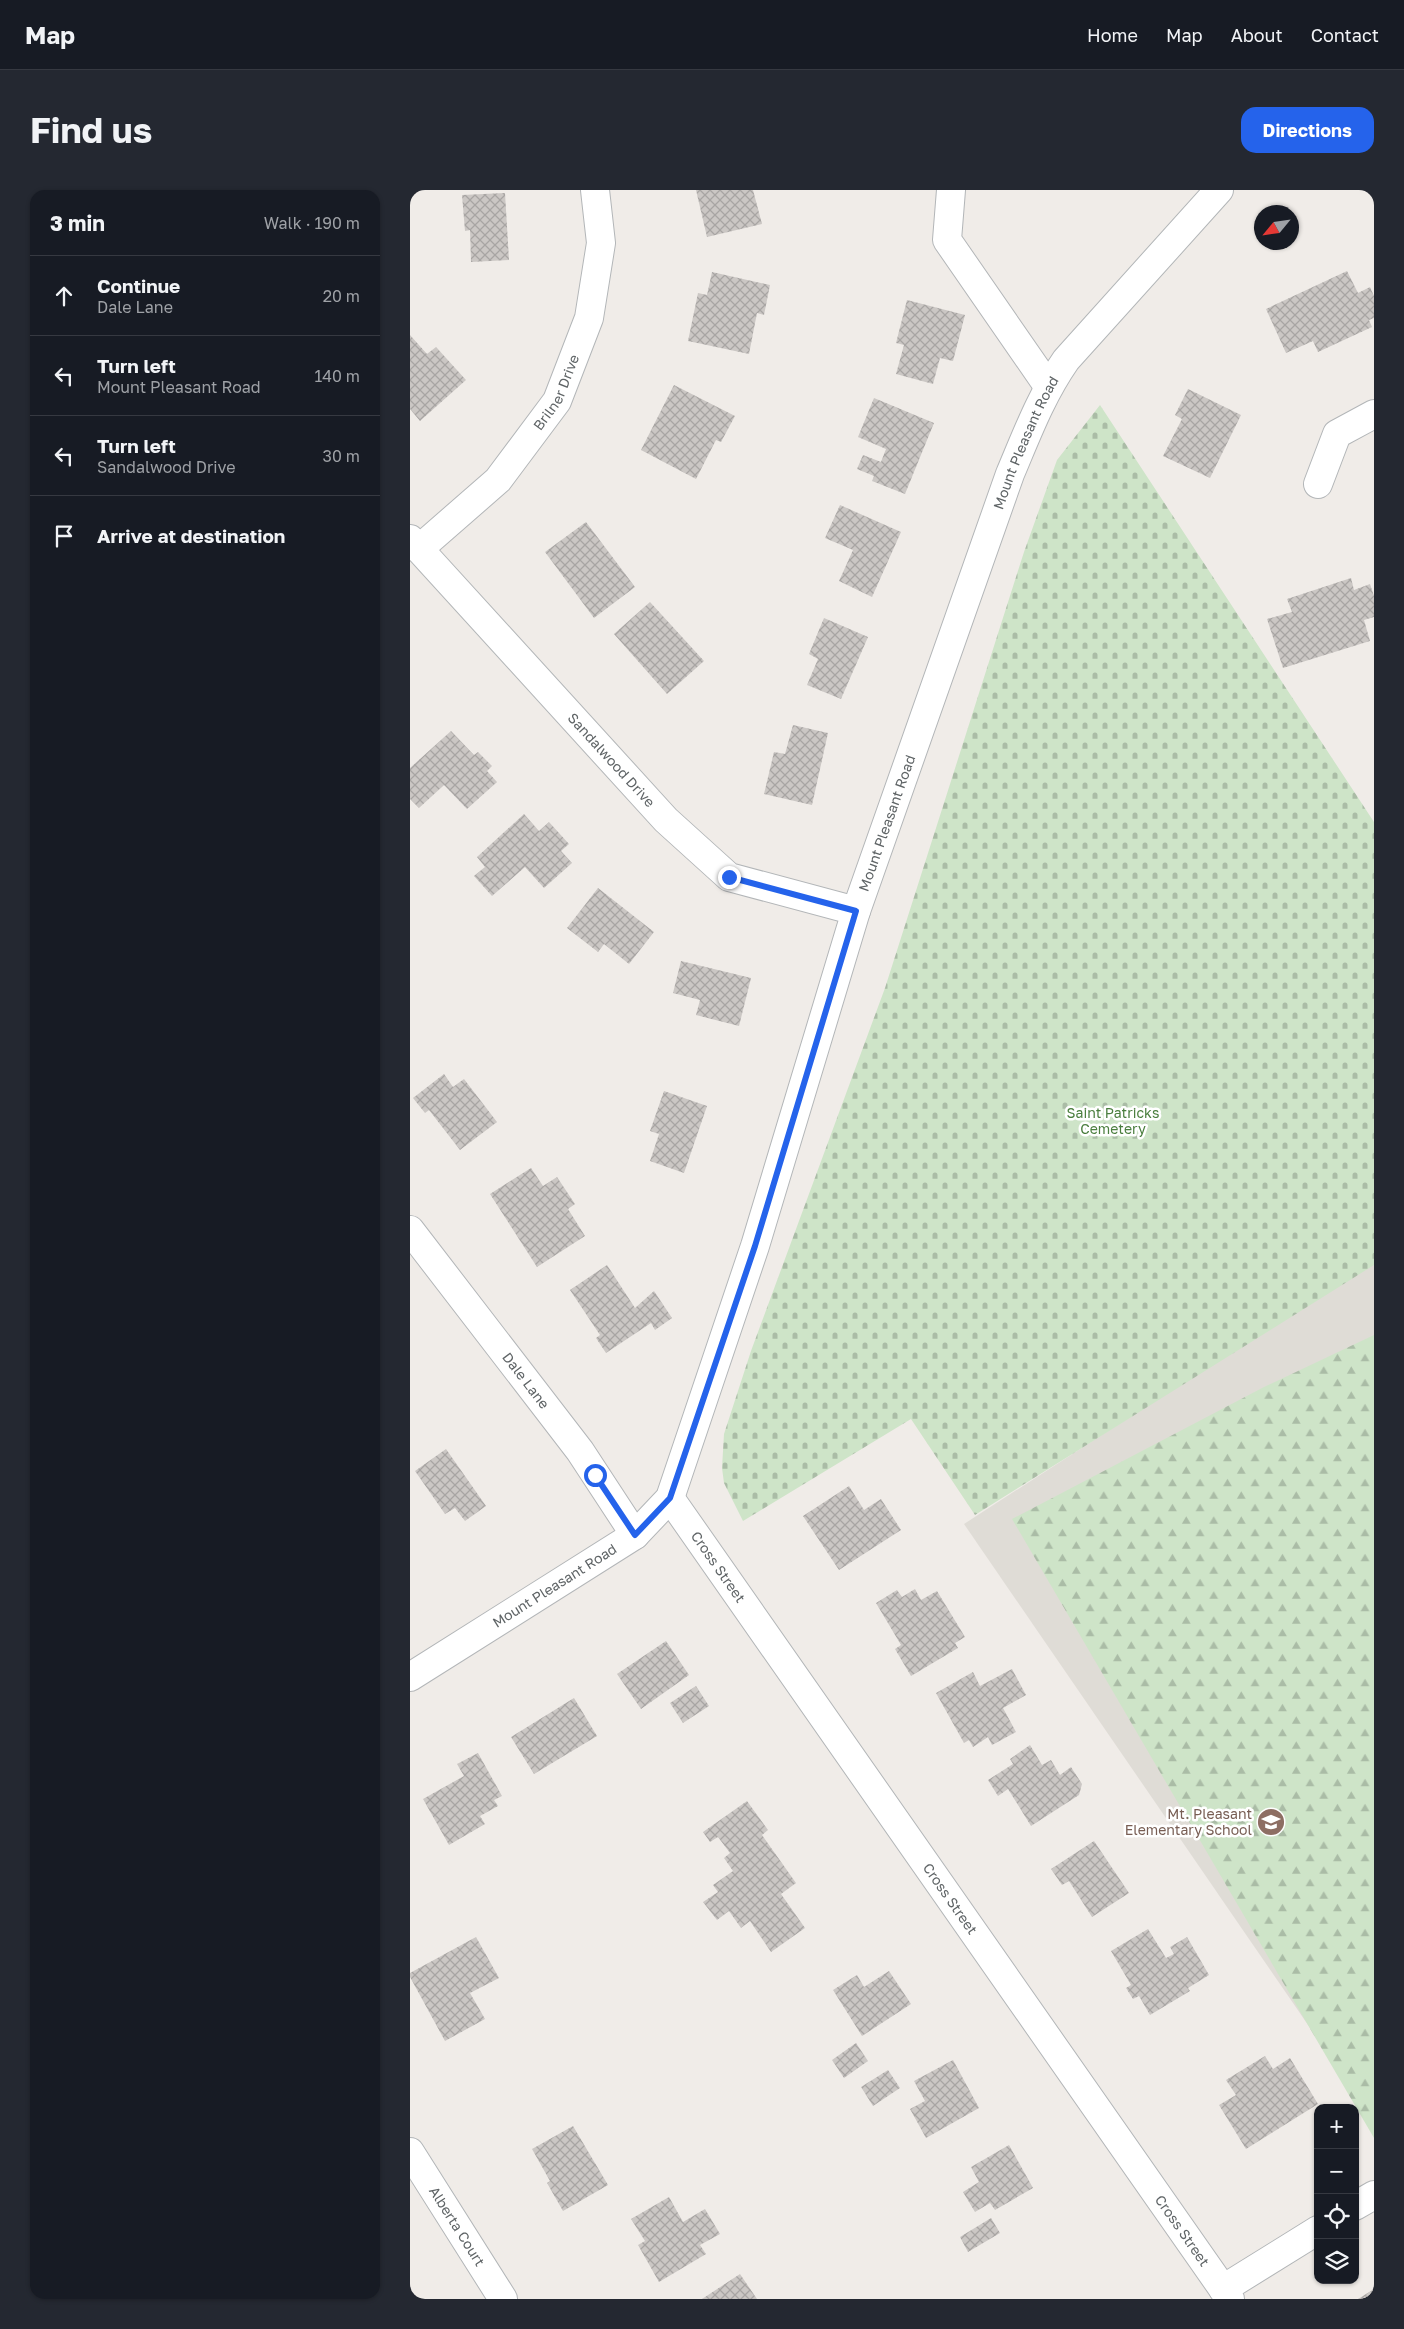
<!DOCTYPE html>
<html lang="en">
<head>
<meta charset="utf-8">
<style>
  :root { --surface:#171b24; --page:#242831; --text:#f1f3f6; --muted:#9ea1a6; --line:#363941; --accent:#2563eb }
  body { margin:0; font-family:"Golos Text",sans-serif; background:var(--page); color:var(--text) }
  .controls { position:absolute; right:15px; bottom:15px; display:grid; overflow:hidden; border-radius:10px; box-shadow:0 1px 4px #0004 }
  .controls button { width:45px; height:45px; display:grid; place-items:center; padding:0; border:0; border-bottom:1px solid var(--line); background:var(--surface); color:var(--text); font:25px sans-serif }
  .compass { position:absolute; left:844px; top:15px; width:45px; height:45px; border-radius:50%; background:var(--surface); box-shadow:0 1px 4px #0004; rotate:241deg }
  .stop { position:absolute; width:15px; height:15px; margin:-11px; border:4px solid #2563eb; border-radius:50%; background:#fff }
  .stop.end { background:#2563eb; border-color:#fff; box-shadow:0 1px 5px #0008 }
  .list { margin:0; padding:0; list-style:none }
  h2 { display:flex; justify-content:space-between; align-items:center; height:65px; margin:0; padding:0 20px; font-size:21px }
  h2 small { font-size:16px; font-weight:400; color:var(--muted) }
  .list li { display:grid; grid-template-columns:32px 1fr auto; gap:15px; align-items:center; box-sizing:border-box; height:80px; padding:0 20px; border-top:1px solid var(--line) }
  .list b { display:block; font-size:19px; white-space:nowrap }
  .list p { margin:0; font-size:16px; white-space:nowrap; color:var(--muted) }
  .list em { font-size:16px; font-style:normal; color:var(--muted) }
  .icon { flex:none; width:28px; height:28px; fill:none; stroke:currentColor; stroke-width:2; stroke-linecap:round; stroke-linejoin:round }
  .map { position:relative; flex:none; width:964px; height:2109px; overflow:hidden; border-radius:15px }
  header { display:flex; align-items:center; gap:30px; box-sizing:border-box; height:70px; padding:0 25px; background:var(--surface); border-bottom:1px solid var(--line) }
  header strong { font-size:24px }
  nav { display:flex; gap:28px; margin-inline-start:auto; font-size:18px }
  .intro { display:flex; align-items:center; justify-content:space-between; box-sizing:border-box; height:120px; padding:0 30px }
  h1 { margin:0; font-size:35px }
  .button { padding:12px 22px; border-radius:15px; background:var(--accent); color:#fff; font-size:18px; font-weight:700 }
  main { display:flex; gap:30px; padding:0 30px }
  aside { flex:1; background:var(--surface); border-radius:15px; box-shadow:0 1px 4px #0004 }
  .map>svg:first-child { display:block }
  .education { fill:#dfdcd6 }
  .forest { fill:url(#forest-firs) }
  .cemetery { fill:url(#cemetery-stones) }
  .building { fill:url(#building-cross-hatch) }
  .lines { fill:none; stroke-linecap:round; stroke-linejoin:round }
  .minor-casing { stroke:#b3b6b8; stroke-width:30 }
  .minor { stroke:#fff; stroke-width:28 }
  .route { stroke:#2563eb; stroke-width:6 }
  .labels { text-anchor:middle; stroke-width:5; stroke-linejoin:round; paint-order:stroke }
  .street-label { font-size:14px; fill:#5f6466; stroke:#fff }
  .park-label { font-size:14px; fill:#4a7e3e; stroke:#fff }
  .education-label { font-size:14px; fill:#785e54; stroke:#fff; text-anchor:end }
</style>
</head>
<body>
<header>
<strong>Map</strong>
<nav><a>Home</a><a>Map</a><a>About</a><a>Contact</a></nav>
</header>
<div class="intro"><h1>Find us</h1><a class="button">Directions</a></div>
<main>
<aside>
<h2>3 min<small>Walk · 190 m</small></h2>
<ul class="list">
<li><svg class="icon" aria-label="ahead" viewBox="0 0 24 24"><path d="M12 20V5M6 11l6-6 6 6"/></svg><div><b>Continue</b><p>Dale Lane</p></div><em>20 m</em></li>
<li><svg class="icon" aria-label="left" viewBox="0 0 24 24"><path d="M17 20v-9H6M10 6l-5 5 5 5"/></svg><div><b>Turn left</b><p>Mount Pleasant Road</p></div><em>140 m</em></li>
<li><svg class="icon" aria-label="left" viewBox="0 0 24 24"><path d="M17 20v-9H6M10 6l-5 5 5 5"/></svg><div><b>Turn left</b><p>Sandalwood Drive</p></div><em>30 m</em></li>
<li><svg class="icon" aria-label="arrive" viewBox="0 0 24 24"><path d="M6 21V4h12l-3 4 3 4H6"/></svg><div><b>Arrive at destination</b></div></li>
</ul>
</aside>
<div class="map">
<svg width="964" height="2109" viewBox="0 0 964 2109">
  <defs>
    <pattern id="forest-firs" width="22" height="20" patternUnits="userSpaceOnUse" patternTransform="scale(1.25)"><rect width="22" height="20" fill="#cee4c8"/><path d="M5 1l3.5 6h-7zM16 11l3.5 6h-7z" fill="#aabca6"/></pattern>
    <pattern id="cemetery-stones" width="16" height="16" patternUnits="userSpaceOnUse" patternTransform="scale(1.25)"><rect width="16" height="16" fill="#cee4c8"/><path d="M2 7V4a2 2 0 0 1 4 0v3zM10 15v-3a2 2 0 0 1 4 0v3z" fill="#aabca6"/></pattern>
    <pattern id="building-cross-hatch" width="8" height="8" patternUnits="userSpaceOnUse" patternTransform="scale(1.25)"><rect width="8" height="8" fill="#cbc7c4"/><path d="M0 0l8 8M0 8l8-8" fill="none" stroke="#a8a5a3"/></pattern>
  </defs>
  <rect width="100%" height="100%" fill="#f0ece8"/>
  <path class="education" d="M964 1069V1931L554 1334Z"/>
  <path class="forest" d="M964 1145V1948L602 1329 854 1197Z"/>
  <path class="cemetery" d="M690 215 964 632V1075L565 1325 501 1229 333 1331 314 1293 312 1278 314 1244 341 1161 475 798 614 362 647 270Z"/>
  <path class="building" d="M286 0H343L352 34 297 47Z
    M95 3 99 70 61 72 60 40 55 41 52 5Z
    M937 81 948 103 960 97 964 106V128L959 130 962 137 908 162 903 151 876 163 856 119Z
    M302 82 360 95 354 125 347 123 339 164 278 151 288 103 297 105Z
    M497 110 555 125 543 171 530 168 523 194 486 184 494 155 486 153Z
    M0 145 17 164 26 157 56 190 10 231 0 219Z
    M264 195 325 226 311 252 306 250 286 289 231 260Z
    M778 199 831 225 800 288 753 266 772 229 765 225Z
    M464 208 524 233 495 304 462 291 464 286 447 279 453 265 471 272 476 259 448 247Z
    M430 315 491 342 462 407 429 391 443 360 415 348Z
    M176 332 225 397 184 428 135 362Z
    M941 388 944 400 960 394 964 406V427L954 430 960 451 873 478 857 429 882 422 877 409Z
    M240 412 294 471 257 504 204 444Z
    M414 428 458 447 431 509 397 495 408 469 399 464Z
    M383 535 418 543 402 615 354 604 364 562 375 564Z
    M41 541 64 565 68 562 82 576 77 581 87 592 57 619 34 595 9 618 0 609V578Z
    M114 624 129 641 139 632 159 654 151 661 162 673 134 698 115 677 82 706 64 686 75 677 67 667Z
    M188 698 244 742 219 774 194 754 188 762 157 738Z
    M271 771 341 788 329 836 286 825 290 810 263 803Z
    M34 884 43 897 54 889 87 932 50 960 19 920 15 923 3 908Z
    M254 901 297 916 274 983 240 971 249 944 240 941Z
    M121 978 133 996 147 987 165 1014 158 1019 175 1046 127 1077 80 1004Z
    M197 1075 225 1118 244 1101 262 1128 245 1140 241 1133 196 1163 186 1148 190 1145 160 1100Z
    M36 1259 76 1316 55 1331 45 1318 35 1324 5 1281Z
    M439 1296 454 1320 471 1309 491 1340 429 1380 393 1326Z
    M505 1399 511 1410 527 1401 555 1447 545 1453 548 1458 501 1486 485 1459 491 1455 466 1413 487 1400 492 1407Z
    M256 1451 279 1485 231 1519 207 1484Z
    M602 1479 616 1505 593 1518 606 1542 582 1555 578 1547 563 1557 559 1550 554 1553 526 1503 563 1482 570 1496Z
    M286 1496 299 1516 273 1533 260 1513Z
    M164 1508 187 1546 124 1584 101 1547Z
    M620 1555 632 1575 641 1570 650 1585 661 1577 672 1594 669 1605 621 1636 598 1599 588 1606 578 1590 603 1574 600 1569Z
    M68 1563 92 1606 84 1610 88 1616 70 1626 75 1634 39 1655 13 1609 54 1586 47 1574Z
    M337 1611 358 1640 352 1645 386 1693 371 1704 395 1738 361 1762 340 1731 331 1738 319 1721 307 1730 293 1712 308 1702 303 1695 323 1681 314 1668 320 1663 308 1647 300 1652 293 1642Z
    M684 1651 719 1703 682 1727 659 1691 652 1695 641 1679Z
    M738 1739 756 1768 764 1764 760 1757 777 1747 799 1785 778 1798 780 1801 740 1825 729 1806 723 1809 716 1798 721 1795 701 1761Z
    M66 1747 89 1788 60 1803 75 1829 35 1851 0 1787V1783Z
    M479 1781 501 1814 452 1846 423 1800 447 1785 454 1797Z
    M446 1853 458 1871 434 1888 422 1870Z
    M855 1866 863 1879 880 1868 908 1914 836 1959 809 1915 826 1905 816 1890Z
    M543 1870 569 1918 516 1948 500 1919 515 1911 504 1891Z
    M478 1880 490 1898 463 1916 451 1897Z
    M163 1936 198 1995 153 2021 137 1993 140 1991 122 1959Z
    M599 1955 623 1998 585 2020 580 2013 565 2022 553 2002 569 1992 561 1977Z
    M259 2007 273 2032 295 2019 310 2044 290 2055 296 2064 249 2092 228 2055 235 2051 221 2029Z
    M581 2028 590 2043 558 2062 550 2047Z
    M330 2084 347 2109H292Z
    M964 2099V2109H948Z"/>
  <g class="lines">
    <defs>
      <g id="minor">
        <path d="M541 0 537 50 638 196"/>
        <path d="M908 294 927 244 964 224"/>
        <path id="s1" d="M0 349 256 630 319 687 446 721"/>
        <path id="s2" d="M9 359 88 290 147 211 179 128 191 53 185 0"/>
        <path id="s3" d="M0 1040 170 1261 225 1345"/>
        <path id="s4" d="M260 1308 820 2109"/>
        <path id="s5" d="M0 1487 225 1345 260 1308 345 1056 446 721 600 284C617 244 631 206 656 170L809 0"/>
        <path id="s6" d="M0 1962 93 2109"/>
        <path d="M945 2016 964 2005"/>
        <path d="M813 2099 908 2040"/>
      </g>
    </defs>
    <use href="#minor" class="minor-casing"/>
    <use href="#minor" class="minor"/>
  </g>
  <g class="lines">
    <path class="route" d="M185 1285 225 1345 260 1308 345 1056 446 721 319 687"/>
  </g>
  <defs>
    <symbol id="school-disc" viewBox="-11 -11 22 22"><circle r="9.5" fill="#8d6e63" stroke="#fff"/><path d="M0-5L7-2L0 1L-7-2ZM-4 1L0 2.5L4 1V4Q0 6-4 4Z" fill="#fff"/></symbol>
  </defs>
  <g fill-rule="evenodd">
    <use href="#school-disc" x="845" y="1616" width="32" height="32"/>
  </g>
  <g class="labels">
    <g class="street-label">
      <text dy="5" stroke="none"><textPath href="#s2" startOffset="211">Brilner Drive</textPath></text>
      <text dy="5" stroke="none"><textPath href="#s5" startOffset="1431">Mount Pleasant Road</textPath></text>
      <text dy="5" stroke="none"><textPath href="#s1" startOffset="299">Sandalwood Drive</textPath></text>
      <text dy="5" stroke="none"><textPath href="#s5" startOffset="1026">Mount Pleasant Road</textPath></text>
      <text dy="5" stroke="none"><textPath href="#s3" startOffset="190">Dale Lane</textPath></text>
      <text dy="5" stroke="none"><textPath href="#s4" startOffset="84">Cross Street</textPath></text>
      <text dy="5" stroke="none"><textPath href="#s5" startOffset="171">Mount Pleasant Road</textPath></text>
      <text dy="5" stroke="none"><textPath href="#s4" startOffset="489">Cross Street</textPath></text>
      <text dy="5" stroke="none"><textPath href="#s6" startOffset="88">Alberta Court</textPath></text>
      <text dy="5" stroke="none"><textPath href="#s4" startOffset="894">Cross Street</textPath></text>
    </g>
    <g class="park-label">
      <text x="703" y="928">Saint Patricks<tspan x="703" dy="16">Cemetery</tspan></text>
    </g>
    <g class="education-label">
      <text x="842" y="1629">Mt. Pleasant<tspan x="842" dy="16">Elementary School</tspan></text>
    </g>
  </g>
</svg>
<div class="controls">
<button>+</button>
<button>−</button>
<button><svg class="icon" aria-label="locate" viewBox="0 0 24 24"><circle cx="12" cy="12" r="6"/><path d="M12 2v4M12 18v4M2 12h4M18 12h4"/></svg></button>
<button><svg class="icon" aria-label="layers" viewBox="0 0 24 24"><path d="M12 4l9 5-9 5-9-5zM3 14l9 5 9-5"/></svg></button>
</div>
<svg class="compass" viewBox="-18 -18 36 36"><path d="M0-13l5 13h-10z" fill="#e53935"/><path d="M0 13l5-13h-10z" fill="#9ea1a6"/></svg>
<div class="stop" style="left:185px;top:1285px"></div>
<div class="stop end" style="left:319px;top:687px"></div>
</div>
</main>
</body>
</html>
